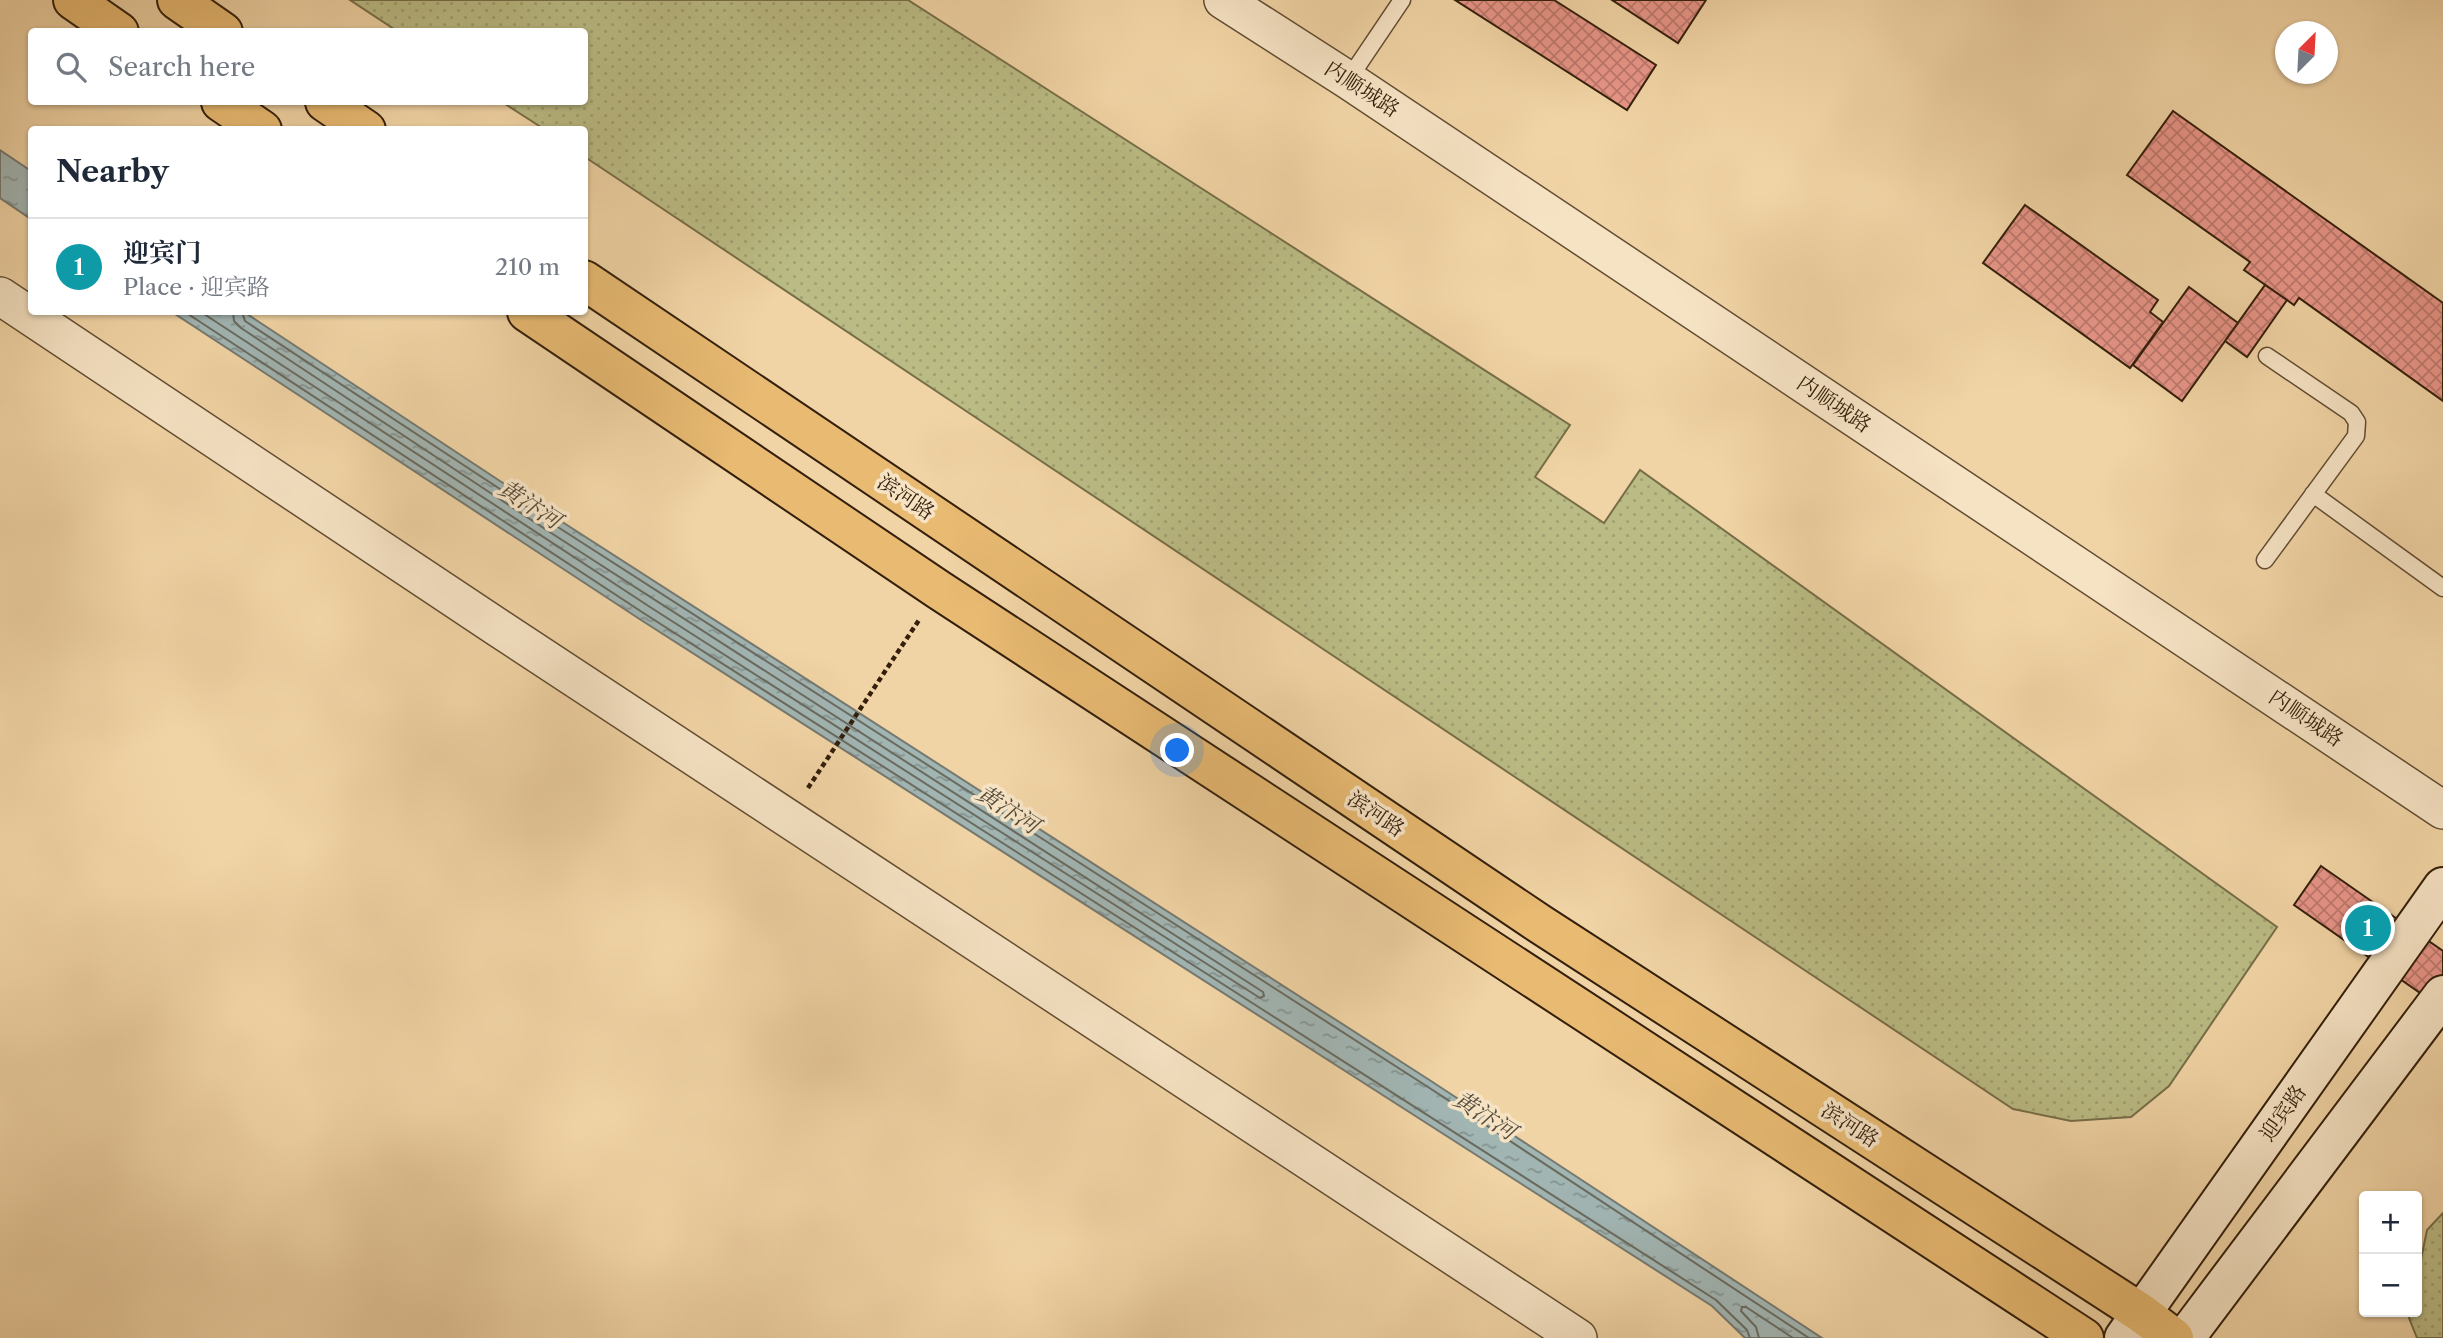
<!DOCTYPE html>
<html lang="en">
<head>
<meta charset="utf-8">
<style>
  :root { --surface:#fff; --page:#f6f6f7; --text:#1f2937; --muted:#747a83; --line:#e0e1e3; --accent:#2563eb }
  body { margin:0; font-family:"Libre Caslon Text","Noto Serif SC",serif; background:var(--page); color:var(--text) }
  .controls { position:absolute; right:21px; bottom:21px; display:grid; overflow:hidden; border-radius:7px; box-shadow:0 2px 5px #0004 }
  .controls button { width:63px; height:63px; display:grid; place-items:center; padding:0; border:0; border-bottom:2px solid var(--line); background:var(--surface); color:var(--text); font:35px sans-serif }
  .compass { position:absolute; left:2275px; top:21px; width:63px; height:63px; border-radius:50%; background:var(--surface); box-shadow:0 2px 5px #0004; rotate:24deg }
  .you { position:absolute; left:1178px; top:751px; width:24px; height:24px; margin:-18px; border:5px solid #fff; border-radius:50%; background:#1a73e8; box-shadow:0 0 0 10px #1a73e833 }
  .badge { display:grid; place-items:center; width:46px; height:46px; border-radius:50%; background:var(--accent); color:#fff; font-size:23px; font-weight:700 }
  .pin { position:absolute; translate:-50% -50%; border:4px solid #fff; box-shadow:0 2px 7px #0006 }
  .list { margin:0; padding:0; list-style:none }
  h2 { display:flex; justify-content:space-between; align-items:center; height:91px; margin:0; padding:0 28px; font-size:30px }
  h2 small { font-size:23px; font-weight:400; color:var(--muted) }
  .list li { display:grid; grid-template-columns:46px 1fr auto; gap:21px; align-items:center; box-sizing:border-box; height:98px; padding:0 28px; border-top:2px solid var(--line) }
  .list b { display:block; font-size:26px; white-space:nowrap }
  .list p { margin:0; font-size:23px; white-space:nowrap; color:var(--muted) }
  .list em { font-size:23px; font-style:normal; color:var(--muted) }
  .icon { flex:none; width:38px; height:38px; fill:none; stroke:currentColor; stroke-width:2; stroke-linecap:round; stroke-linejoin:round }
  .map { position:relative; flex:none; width:2443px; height:1338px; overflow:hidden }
  .search { position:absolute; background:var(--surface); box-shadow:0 2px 5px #0004; left:28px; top:28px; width:560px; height:77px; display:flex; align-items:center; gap:18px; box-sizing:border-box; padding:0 24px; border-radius:7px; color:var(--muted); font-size:26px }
  .panel { position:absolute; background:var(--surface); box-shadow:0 2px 5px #0004; left:28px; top:126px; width:560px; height:189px; border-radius:7px }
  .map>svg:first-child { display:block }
  .park { fill:url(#park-dots); stroke:#776e48; stroke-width:2 }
  .water { fill:url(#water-ripples); stroke:#757970; stroke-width:2 }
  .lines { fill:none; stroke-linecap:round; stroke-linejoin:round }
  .shore { stroke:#6a6a5f; stroke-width:2 }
  .building { fill:url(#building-cross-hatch); stroke:#331f0b; stroke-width:2 }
  .service-casing { stroke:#624c32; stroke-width:19 }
  .tertiary-casing { stroke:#624c32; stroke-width:40 }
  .secondary-casing { stroke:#331f0b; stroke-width:42 }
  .primary-casing { stroke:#331f0b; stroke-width:42 }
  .path { stroke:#331f0b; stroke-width:4.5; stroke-dasharray:5 3.5; stroke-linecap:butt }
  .service { stroke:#f6e3c4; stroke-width:16 }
  .tertiary { stroke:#f6e3c4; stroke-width:37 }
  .secondary { stroke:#f6e3c4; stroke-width:38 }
  .primary { stroke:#e8ba72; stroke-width:38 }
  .labels { text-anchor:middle; stroke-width:7; stroke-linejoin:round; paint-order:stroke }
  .street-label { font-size:21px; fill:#331f0b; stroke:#f6e3c4 }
  .water-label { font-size:23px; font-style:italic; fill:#544c3d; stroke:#f6e3c4 }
</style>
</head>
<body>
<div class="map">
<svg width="2443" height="1338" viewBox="0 0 2443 1338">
  <defs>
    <pattern id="park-dots" width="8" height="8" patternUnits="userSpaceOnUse" patternTransform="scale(1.75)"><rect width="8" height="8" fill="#bbbc85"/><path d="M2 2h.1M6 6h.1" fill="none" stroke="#a1a172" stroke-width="1.8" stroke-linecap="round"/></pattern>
    <pattern id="water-ripples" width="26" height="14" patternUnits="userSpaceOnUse" patternTransform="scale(1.75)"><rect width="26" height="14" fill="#a1b5b3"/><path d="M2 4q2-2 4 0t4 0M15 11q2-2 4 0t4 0" fill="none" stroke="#849390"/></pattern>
    <pattern id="building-cross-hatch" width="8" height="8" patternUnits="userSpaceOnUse" patternTransform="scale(1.75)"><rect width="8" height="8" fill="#e89588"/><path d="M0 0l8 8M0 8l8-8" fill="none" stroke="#bd796d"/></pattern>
  </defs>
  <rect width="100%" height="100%" fill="#f1d4a5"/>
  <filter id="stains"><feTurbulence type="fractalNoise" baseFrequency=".00286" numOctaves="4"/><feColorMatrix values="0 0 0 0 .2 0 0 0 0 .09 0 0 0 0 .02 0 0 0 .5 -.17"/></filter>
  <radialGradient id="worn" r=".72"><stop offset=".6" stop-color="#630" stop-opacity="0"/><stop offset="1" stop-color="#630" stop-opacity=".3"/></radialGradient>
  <path class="park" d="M350 0H908L1570 425 1535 477 1604 523 1640 470 2277 927 2169 1086 2131 1117 2071 1121 2013 1109 585 157 584 130 544 129 502 102H584V32L397 31Z
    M2443 1213V1338H2417L2409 1318 2410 1312H2417V1279L2427 1230Z"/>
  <path class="water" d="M0 150 31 171V219L0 198Z
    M172 312H244L553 516 1431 1081 1822 1338H1745L1712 1306 641 620Z"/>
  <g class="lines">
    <path class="shore" d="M185 312 645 614 1716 1300 1747 1330 1750 1338
      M201 312 650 607 1260 998 1264 996 1263 992 545 529 241 328 234 321 233 312
      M242 312 245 321 550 522 1428 1087 1809 1338
      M1759 1338 1756 1327 1741 1311 1742 1307H1746L1793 1338"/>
  </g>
  <path class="building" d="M1455 0H1554L1656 65 1627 110Z
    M1612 0H1706L1678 43Z
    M2173 111 2443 303V401L2299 298 2294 305 2244 270 2250 262 2127 175Z
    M2025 205 2158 300 2150 312 2163 322 2130 368 1983 263Z
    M2265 285 2287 300 2247 357 2225 341Z
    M2189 287 2238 323 2182 401 2133 365Z
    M2321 866 2443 951V1009L2294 905Z"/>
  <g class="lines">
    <defs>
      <path id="service" d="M1348 80 1402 0
        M2313 494 2443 588
        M2265 560 2356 436 2357 422 2351 413 2267 356"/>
      <path id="tertiary" d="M1223 0 1348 80 2443 810
        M0 296 497 627 1578 1338"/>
      <path id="secondary" d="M2124 1338 2443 887
        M2185 1338 2443 995"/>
      <path id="primary" d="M73 0 119 32
        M177 0 223 32
        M221 102 262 130
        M325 102 366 130
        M584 280 1540 924 2141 1313 2174 1338
        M527 312 939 590 2084 1338"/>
    </defs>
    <use href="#service" class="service-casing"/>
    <use href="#tertiary" class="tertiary-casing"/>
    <use href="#secondary" class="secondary-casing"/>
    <use href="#primary" class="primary-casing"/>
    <path class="path" d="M808 788 919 620"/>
    <use href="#service" class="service"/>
    <use href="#tertiary" class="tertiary"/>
    <use href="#secondary" class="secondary"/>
    <use href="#primary" class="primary"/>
  </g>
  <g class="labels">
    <g class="street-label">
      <text transform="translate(1362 89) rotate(33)" y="7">内顺城路</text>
      <text transform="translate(1834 404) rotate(34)" y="7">内顺城路</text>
      <text transform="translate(906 497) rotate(34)" y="7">滨河路</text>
      <text transform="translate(2306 718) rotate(34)" y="7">内顺城路</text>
      <text transform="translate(1376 814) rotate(34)" y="7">滨河路</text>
      <text transform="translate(2283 1113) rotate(-55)" y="7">迎宾路</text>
      <text transform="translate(1850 1125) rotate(33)" y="7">滨河路</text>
    </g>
    <g class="water-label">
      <text transform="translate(530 504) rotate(33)" y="8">黄汴河</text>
      <text transform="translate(1008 809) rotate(33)" y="8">黄汴河</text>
      <text transform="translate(1485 1115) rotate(33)" y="8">黄汴河</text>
    </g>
  </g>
  <rect width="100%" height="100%" filter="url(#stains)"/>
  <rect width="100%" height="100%" fill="url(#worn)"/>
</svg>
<div class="controls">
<button>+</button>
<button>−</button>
</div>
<svg class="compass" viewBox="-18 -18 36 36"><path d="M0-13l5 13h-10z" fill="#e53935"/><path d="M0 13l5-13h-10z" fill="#747a83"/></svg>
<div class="you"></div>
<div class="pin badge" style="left:2368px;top:928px;background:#0f9aa8">1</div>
<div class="search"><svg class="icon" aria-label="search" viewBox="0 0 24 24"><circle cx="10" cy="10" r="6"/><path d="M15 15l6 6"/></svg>Search here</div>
<section class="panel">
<h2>Nearby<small></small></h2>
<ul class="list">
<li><span class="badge" style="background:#0f9aa8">1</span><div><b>迎宾门</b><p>Place · 迎宾路</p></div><em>210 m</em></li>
</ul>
</section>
</div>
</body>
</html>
